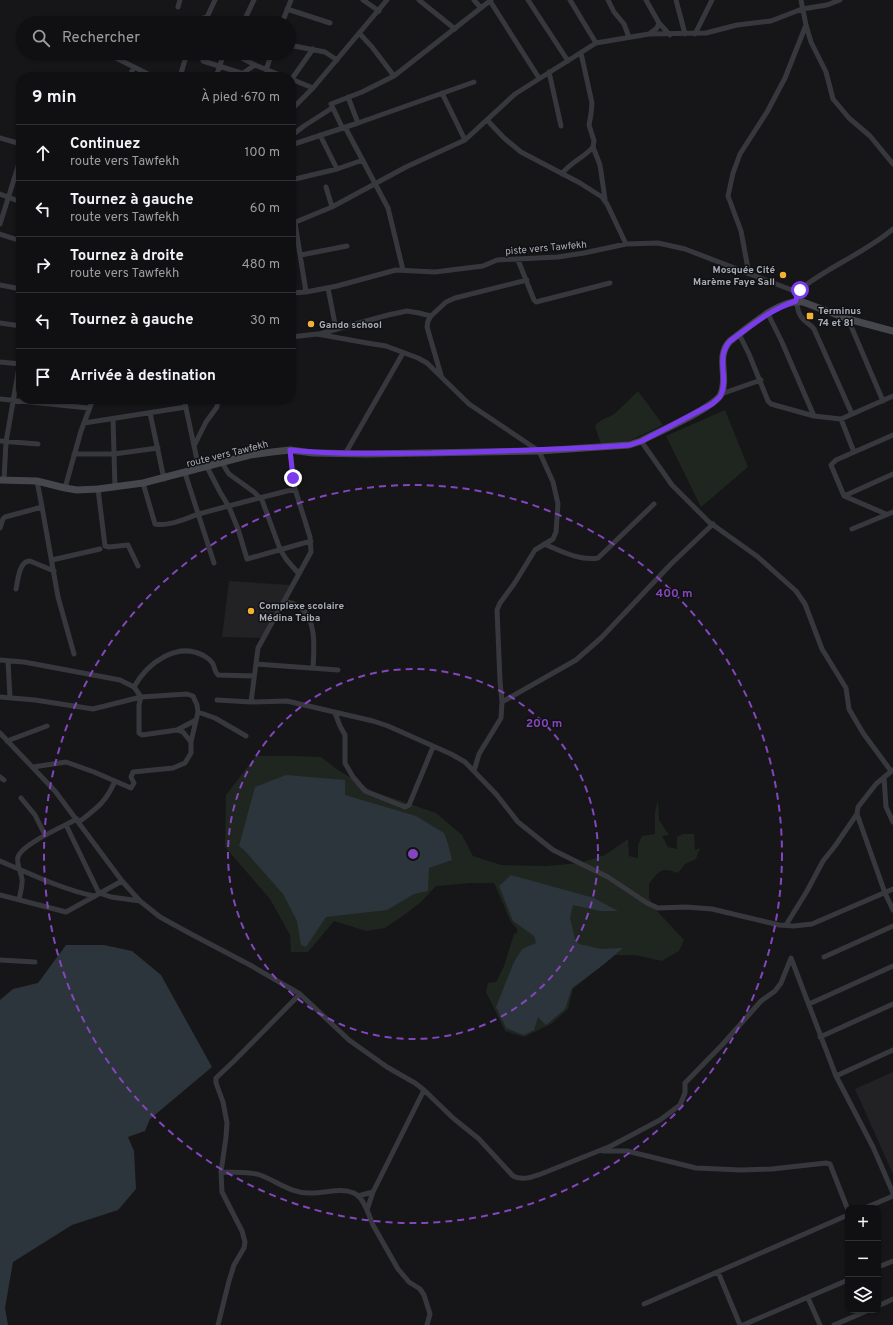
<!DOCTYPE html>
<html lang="fr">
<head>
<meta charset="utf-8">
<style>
  :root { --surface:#101012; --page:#19191b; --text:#f1f3f6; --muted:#9c9d9f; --line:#303032 }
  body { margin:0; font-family:Overpass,sans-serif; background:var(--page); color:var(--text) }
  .controls { position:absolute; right:12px; bottom:12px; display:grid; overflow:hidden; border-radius:8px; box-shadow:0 1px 3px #0004 }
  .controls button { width:36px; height:36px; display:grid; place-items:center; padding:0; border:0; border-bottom:1px solid var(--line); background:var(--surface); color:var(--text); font:20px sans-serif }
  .stop { position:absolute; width:12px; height:12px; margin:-9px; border:3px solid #7c3aed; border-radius:50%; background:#fff }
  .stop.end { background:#7c3aed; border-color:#fff; box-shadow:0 1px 4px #0008 }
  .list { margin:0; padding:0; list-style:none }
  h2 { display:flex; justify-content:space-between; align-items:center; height:52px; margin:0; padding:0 16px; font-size:17px }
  h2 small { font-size:13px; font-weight:400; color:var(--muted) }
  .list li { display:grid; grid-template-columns:26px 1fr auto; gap:12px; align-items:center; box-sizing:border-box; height:56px; padding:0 16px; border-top:1px solid var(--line) }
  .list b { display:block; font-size:15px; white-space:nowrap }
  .list p { margin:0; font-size:13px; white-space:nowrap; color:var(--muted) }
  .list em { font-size:13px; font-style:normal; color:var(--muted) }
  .icon { flex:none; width:22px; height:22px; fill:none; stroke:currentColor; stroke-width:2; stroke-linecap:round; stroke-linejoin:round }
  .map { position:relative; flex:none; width:893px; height:1325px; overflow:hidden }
  .search { position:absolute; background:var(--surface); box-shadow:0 1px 3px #0004; left:16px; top:16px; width:280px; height:44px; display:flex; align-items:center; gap:10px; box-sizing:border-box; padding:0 14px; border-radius:22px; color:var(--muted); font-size:15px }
  .panel { position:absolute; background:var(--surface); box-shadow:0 1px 3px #0004; left:16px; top:72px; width:280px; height:332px; border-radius:16px }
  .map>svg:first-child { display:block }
  .built { fill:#222225 }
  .green { fill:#1e261f }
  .water { fill:#2c353c }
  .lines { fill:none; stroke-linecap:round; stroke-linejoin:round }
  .street { stroke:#37383d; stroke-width:5 }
  .secondary { stroke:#45474d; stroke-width:7 }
  .route { stroke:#7c3aed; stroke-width:5 }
  .ring { fill:none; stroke:#8446be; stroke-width:2; stroke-dasharray:7 5 }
  .poi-dot { fill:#f2b134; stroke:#111113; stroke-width:1.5 }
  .labels { text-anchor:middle; stroke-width:3; stroke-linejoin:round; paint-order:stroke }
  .street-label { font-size:10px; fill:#a8adb8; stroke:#111113 }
  .poi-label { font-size:10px; font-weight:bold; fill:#a8adb8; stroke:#111113; text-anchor:start }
  .centre { fill:#8446be; stroke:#111113; stroke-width:2 }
  .ring-label { font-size:12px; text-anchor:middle; font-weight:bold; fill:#8446be; stroke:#111113; stroke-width:3; stroke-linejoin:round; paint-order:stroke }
</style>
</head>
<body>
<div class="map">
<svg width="893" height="1325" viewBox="0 0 893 1325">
  <rect width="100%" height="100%" fill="#161618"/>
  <path class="built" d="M229 581 290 585 262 638 222 637Z
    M893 1072V1174L855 1089Z"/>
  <path class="green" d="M638 391 663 425 625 443 601 444 595 426C599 420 607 418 614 414 622 407 630 399 638 391Z
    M725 410 748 467 701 507 666 436Z
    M256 756H292L321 757 335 768 372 791 436 813 462 835 473 856 501 865 546 866 580 863 605 855 628 839 629 856 638 858V845L642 836 655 834V813L658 800 659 820 669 835 662 836 668 847 677 849V837L683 834H694L695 850 700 848 696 859 685 864 678 873C661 867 660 870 649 884V898L658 912 684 940 679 951 662 961 635 955H615L573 989 568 1009 551 1024 524 1037 505 1031 486 992 488 983 496 982 504 966 514 934 517 933V929L511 922 494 883H470L436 886 421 902 404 915 385 928 366 931 334 921 308 952H291L290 935 270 899 225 847 226 795Z"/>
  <path class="water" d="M286 775 345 780V795L416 816 444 833 448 844 452 860 429 868 428 891 414 894 387 910 326 917 306 947 301 945 297 921 283 894 244 850 239 846 255 787Z
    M511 875 594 898 618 911H600L573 905 570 918 575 939 579 944 601 949 623 948 603 965 572 988 565 1009 546 1025 538 1017 534 1030 524 1035 506 1028 496 1007 514 962 522 949 536 943 534 936 513 921 499 886Z
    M66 945H104L132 951 161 975 212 1067 150 1119 145 1131 128 1137 134 1151 136 1189 118 1210 72 1225 13 1262 5 1308 8 1325H0V1000L13 989 38 983Z"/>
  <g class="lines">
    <path class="street" d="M363 0 379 11
      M419 0 455 29
      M474 0 481 8
      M528 0 568 61
      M570 0 596 43
      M608 0 614 12 624 24 629 37
      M646 0 659 23 670 35
      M676 0 685 34
      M801 0 806 25 811 42 826 72 833 99 849 118 870 136 893 164
      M490 1 539 78
      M178 7 180 0
      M287 9 330 23
      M195 23 197 20 207 17 215 0
      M243 23 254 0
      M282 23 291 0
      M359 33 372 47 394 76
      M649 34 657 28 659 23
      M695 34 712 0
      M289 45 325 52 337 60
      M106 53 154 77
      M233 53 255 65 285 77
      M581 53 592 103 591 114 589 125 594 141 593 147 600 165 605 199
      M203 61 241 73 243 77
      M266 70 272 53
      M549 72 561 126
      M129 77 134 67
      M180 77 187 53
      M216 77 224 53
      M237 77 255 65
      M291 79 313 88
      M291 80 313 49
      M442 93 465 140
      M348 97 358 123
      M291 110 313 88 387 0
      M487 120 504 138 521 152 580 183 602 197 607 204 626 244
      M342 127 331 104 362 92 394 76 491 0
      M345 127 388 208 403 270
      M320 135 337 169
      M291 136 304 126 332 108
      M0 138 21 144
      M291 145 358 123 474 82
      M562 174C570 162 584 158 593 147
      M291 180 337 169 363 160
      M326 187 332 207
      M0 194 21 202
      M295 223 306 292
      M0 224 21 157
      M291 224 332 207 406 167 465 140 515 94 596 43 649 34 706 33 737 25 771 21 802 9 827 5 840 0
      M0 234 21 241
      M301 255 347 246
      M518 260 534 300 536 302 610 283
      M749 274 741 231 728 196 733 173 740 154 767 112 785 78 806 25
      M0 285 21 289
      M328 288 336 329
      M291 293 306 292 337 286 396 270 435 272 483 266 497 260 558 257 584 253 626 244 658 243 685 249 797 292
      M768 314 781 340 814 416
      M848 319 883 401
      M0 323 21 326
      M319 334 388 315 407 311 419 313 431 316
      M739 334 749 354 768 401 771 404 814 416 841 419 893 396
      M291 337 317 334 367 343 386 346 418 358 427 363 469 404 539 451 553 482 558 504 556 532 553 539 535 550 514 584 500 603 497 610 500 681 502 702
      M0 362 21 364
      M441 375 427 327 428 321 431 316 446 302 455 298 527 280
      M721 394 761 380
      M0 399 89 408
      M184 399 199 469
      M218 402 232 399
      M150 413 164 479
      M852 414 814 329C811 325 807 323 804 320 796 313 796 302 797 292 826 267 864 254 893 229
      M113 419 115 488
      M841 419 854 452
      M84 423 186 407
      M0 441 38 444
      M641 441 672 485 709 522 758 557 796 591 805 604 822 649 846 688 849 709 863 733 891 771
      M195 444 206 422 217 407 218 399
      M74 454H114L158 448
      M345 454 403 353
      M222 463 229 474 254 492 262 500 280 549 286 559 299 574
      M207 467 220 492 229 507 238 529 247 559 311 541
      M185 473 214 563
      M4 480 6 442 21 356
      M143 483 155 524C169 527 186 518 199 514 231 505 263 497 295 489
      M65 488 81 431 93 399
      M98 489 105 546 109 547 128 545 138 566
      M844 496 893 474
      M42 507 58 597 74 654
      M886 514 844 496 831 465 836 460 893 435
      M0 528 3 519 5 517 42 507 37 481
      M852 529 893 512
      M544 544C561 551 579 561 598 558L654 504
      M52 560 100 549
      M16 589C18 580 19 561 30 561L54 571
      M284 601C290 603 296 603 301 608 317 621 314 649 313 668
      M0 660 24 662 120 680 134 687 141 697 187 694 193 696 197 705 198 712 191 742V753L185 763 173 768 133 772 131 777 134 783 131 788 94 772 66 762 33 767
      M8 661 10 698
      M256 664 338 670
      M134 687C148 662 179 640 206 657 217 664 212 669 218 675L254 676
      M0 697 35 700 93 709 141 697 139 705V733L142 735 177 730 183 732 191 742
      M217 700 251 702 287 701 373 721 388 726 451 754 465 762 496 794 518 822 553 850 608 877 647 903 658 908 686 907 712 909 779 925 794 926 812 924 893 889
      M251 702 258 648 311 552 310 537 295 489 290 450
      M198 712 215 718 246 736
      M335 713 340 726 345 735V763L353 777 365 791 405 807 409 805 433 747
      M177 730 196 720
      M0 733 55 791 122 881 140 901 160 917 191 934 250 965 300 994 349 1040 387 1067 415 1083 424 1090 453 1118 479 1139 513 1176C522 1181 532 1177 541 1174L611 1146 660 1120 680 1105 685 1093V1083L722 1045 761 1001 775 991 781 983 791 958 836 1076 873 1147 893 1193
      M7 741 47 726
      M474 771 479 754 501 718 502 702 576 660 601 638 671 564 713 524
      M0 777 4 780
      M884 777 886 807 893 822
      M21 798 35 815 45 835
      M857 814 885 893 893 910
      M79 822C97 808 106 802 115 781
      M66 825 99 893 111 897 140 901
      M0 861C31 874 61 889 94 896
      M0 895 66 912 122 881
      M19 900C20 893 23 885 22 879 21 872 16 864 18 857 22 844 64 826 77 819
      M786 925 807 891 823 861 835 846 857 814 858 807 876 784 893 770
      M824 957 893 926
      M0 960 35 962
      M809 1004 893 966
      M820 1037 893 1004
      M836 1076 893 1050
      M424 1090 373 1192 367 1210 373 1225 398 1269 409 1282 420 1289 424 1295 430 1314 427 1325
      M603 1151H627L696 1168 741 1170 772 1169 826 1163 830 1164 848 1210
      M221 1172 226 1137 227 1123 223 1102 216 1083V1078L234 1061 300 994
      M358 1196 373 1192
      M865 1208 893 1196
      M878 1267 893 1261
      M718 1272 740 1325
      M808 1298 820 1325
      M644 1304 848 1215
      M878 1306 893 1299
      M218 1325 229 1281 234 1265 244 1248 245 1242 242 1231 222 1192 221 1172C233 1173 248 1171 260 1175 277 1181 290 1193 309 1193 324 1194 340 1187 354 1193 361 1196 364 1204 367 1210
      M743 1325 848 1280
      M834 1325 869 1310"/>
    <path class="secondary" d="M0 480 37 481 65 488 77 490 98 489 143 483 250 455 272 452 290 450 313 453 367 454 539 451 629 445 641 441C656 433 716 407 721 394 729 376 715 357 730 341 748 328 780 298 803 302L848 319 893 331"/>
  </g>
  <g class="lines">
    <path class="route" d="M293 478 290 450C337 455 385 453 432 453 494 451 556 450 617 446L630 445 642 441 712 404C715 401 719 399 721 395 729 377 715 358 730 341 751 326 771 309 796 301L797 292 800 290"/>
  </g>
  <g class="ring">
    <circle cx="413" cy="854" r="185"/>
    <circle cx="413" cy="854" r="369"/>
  </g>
  <g class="poi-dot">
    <circle cx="783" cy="275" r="4"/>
    <rect x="806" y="312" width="8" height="8" rx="2"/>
    <circle cx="311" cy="324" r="4"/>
    <circle cx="251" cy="611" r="4"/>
  </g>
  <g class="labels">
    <g class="street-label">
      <text transform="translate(546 247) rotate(-5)" y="4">piste vers Tawfekh</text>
      <text transform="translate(227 453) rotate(-14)" y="4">route vers Tawfekh</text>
    </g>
    <g class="poi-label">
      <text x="775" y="273" text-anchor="end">Mosquée Cité<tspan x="775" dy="12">Marème Faye Sall</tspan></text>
      <text x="818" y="314">Terminus<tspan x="818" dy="12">74 et 81</tspan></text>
      <text x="319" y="328">Gando school</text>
      <text x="259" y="609">Complexe scolaire<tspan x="259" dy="12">Médina Taiba</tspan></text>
    </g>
  </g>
  <circle cx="413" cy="854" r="6" class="centre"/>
  <g class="ring-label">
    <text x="674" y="597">400 m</text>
    <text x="544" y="727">200 m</text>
  </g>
</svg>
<div class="controls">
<button>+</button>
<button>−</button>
<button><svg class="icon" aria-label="layers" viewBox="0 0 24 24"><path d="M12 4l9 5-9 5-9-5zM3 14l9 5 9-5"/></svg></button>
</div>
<div class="stop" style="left:800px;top:290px"></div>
<div class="stop end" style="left:293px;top:478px"></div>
<div class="search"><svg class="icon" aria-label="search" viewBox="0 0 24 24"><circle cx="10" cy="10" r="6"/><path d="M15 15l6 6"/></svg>Rechercher</div>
<section class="panel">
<h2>9 min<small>À pied · 670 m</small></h2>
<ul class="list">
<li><svg class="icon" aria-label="ahead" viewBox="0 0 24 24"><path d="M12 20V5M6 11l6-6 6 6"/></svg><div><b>Continuez</b><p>route vers Tawfekh</p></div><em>100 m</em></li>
<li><svg class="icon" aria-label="left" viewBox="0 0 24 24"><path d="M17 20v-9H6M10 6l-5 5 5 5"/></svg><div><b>Tournez à gauche</b><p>route vers Tawfekh</p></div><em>60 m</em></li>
<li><svg class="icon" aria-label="right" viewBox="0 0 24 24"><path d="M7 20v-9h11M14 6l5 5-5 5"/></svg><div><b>Tournez à droite</b><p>route vers Tawfekh</p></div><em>480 m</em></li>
<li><svg class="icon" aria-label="left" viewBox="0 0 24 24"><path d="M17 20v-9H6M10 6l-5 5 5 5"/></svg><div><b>Tournez à gauche</b></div><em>30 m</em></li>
<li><svg class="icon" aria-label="arrive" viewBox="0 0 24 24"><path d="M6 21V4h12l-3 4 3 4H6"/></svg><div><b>Arrivée à destination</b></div></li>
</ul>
</section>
</div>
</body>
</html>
